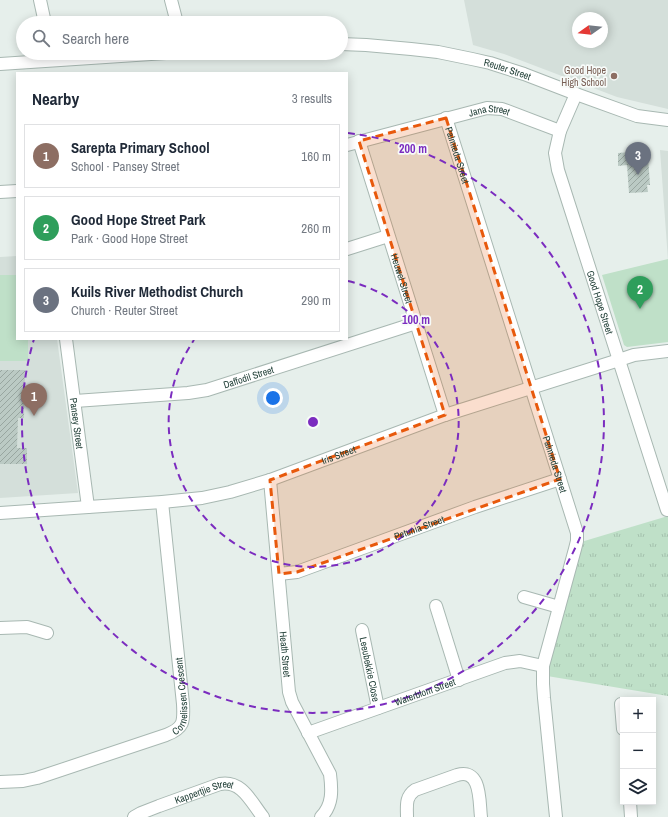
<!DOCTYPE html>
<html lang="en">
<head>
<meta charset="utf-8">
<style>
  :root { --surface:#fff; --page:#f2f2f3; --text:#1f2937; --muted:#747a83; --line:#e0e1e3; --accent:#d93025 }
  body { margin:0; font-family:"Archivo Narrow",sans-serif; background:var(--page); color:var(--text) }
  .controls { position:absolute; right:12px; bottom:12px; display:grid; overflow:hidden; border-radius:0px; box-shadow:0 2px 10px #0003 }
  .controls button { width:36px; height:36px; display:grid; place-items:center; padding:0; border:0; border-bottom:1px solid var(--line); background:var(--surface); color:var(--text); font:20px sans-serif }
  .compass { position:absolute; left:572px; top:12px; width:36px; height:36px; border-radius:50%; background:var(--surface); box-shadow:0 2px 10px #0003; rotate:255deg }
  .you { position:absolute; left:273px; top:398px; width:14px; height:14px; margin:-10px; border:3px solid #fff; border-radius:50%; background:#1a73e8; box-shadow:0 0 0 6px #1a73e833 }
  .badge { display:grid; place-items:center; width:26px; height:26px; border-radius:50%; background:var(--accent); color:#fff; font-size:13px; font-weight:700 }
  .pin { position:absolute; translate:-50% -33px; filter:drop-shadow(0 1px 2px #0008) }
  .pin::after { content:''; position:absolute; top:21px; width:14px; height:12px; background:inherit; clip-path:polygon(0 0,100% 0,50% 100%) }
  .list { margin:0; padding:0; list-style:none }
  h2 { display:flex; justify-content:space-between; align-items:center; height:52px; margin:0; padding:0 16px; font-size:17px }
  h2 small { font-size:13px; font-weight:400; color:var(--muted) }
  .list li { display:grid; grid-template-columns:26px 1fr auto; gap:12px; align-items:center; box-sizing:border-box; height:64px; margin:0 8px 8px; padding:0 8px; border:1px solid var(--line); border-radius:0px }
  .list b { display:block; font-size:15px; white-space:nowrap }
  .list p { margin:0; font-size:13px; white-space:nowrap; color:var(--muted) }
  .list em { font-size:13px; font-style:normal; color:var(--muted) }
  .icon { flex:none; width:22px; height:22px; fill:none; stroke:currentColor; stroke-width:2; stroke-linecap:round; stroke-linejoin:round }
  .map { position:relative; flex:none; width:668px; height:817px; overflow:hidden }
  .search { position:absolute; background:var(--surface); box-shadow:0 2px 10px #0003; left:16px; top:16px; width:332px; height:44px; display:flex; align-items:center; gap:10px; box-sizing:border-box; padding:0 14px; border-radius:22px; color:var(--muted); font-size:15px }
  .panel { position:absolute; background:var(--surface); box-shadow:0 2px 10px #0003; left:16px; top:72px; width:332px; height:268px; border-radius:0px }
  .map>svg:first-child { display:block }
  .built { fill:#d4dfda; fill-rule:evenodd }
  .grass { fill:url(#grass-tufts) }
  .park { fill:#bfe0c8 }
  .building { fill:url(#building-hatch) }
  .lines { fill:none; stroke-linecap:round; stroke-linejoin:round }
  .minor-casing { stroke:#a8b8b2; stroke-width:14 }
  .minor { stroke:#fff; stroke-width:12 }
  .marked { fill:#e8590c; fill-opacity:0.2; stroke:#e8590c; stroke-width:3; stroke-dasharray:8 5; stroke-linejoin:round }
  .ring { fill:none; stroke:#7b2cbf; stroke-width:2; stroke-dasharray:7 5 }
  .education-dot { fill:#8d6e63; stroke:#f7fbf9; stroke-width:1.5 }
  .labels { text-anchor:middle; stroke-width:3.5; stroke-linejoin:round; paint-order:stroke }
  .street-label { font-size:10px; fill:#24423a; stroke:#f7fbf9 }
  .education-label { font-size:10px; fill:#785e54; stroke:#f7fbf9; text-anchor:end }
  .centre { fill:#7b2cbf; stroke:#f7fbf9; stroke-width:2 }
  .ring-label { font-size:12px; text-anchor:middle; font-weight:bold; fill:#7b2cbf; stroke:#f7fbf9; stroke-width:3.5; stroke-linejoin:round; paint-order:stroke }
</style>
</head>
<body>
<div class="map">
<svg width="668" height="817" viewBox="0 0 668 817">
  <defs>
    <pattern id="grass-tufts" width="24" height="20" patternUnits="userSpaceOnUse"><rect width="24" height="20" fill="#bfe0c8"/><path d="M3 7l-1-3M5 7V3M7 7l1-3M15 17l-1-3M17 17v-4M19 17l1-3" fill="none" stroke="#a4c1ad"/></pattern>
    <pattern id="building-hatch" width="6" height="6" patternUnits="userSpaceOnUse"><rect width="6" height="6" fill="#bbcac4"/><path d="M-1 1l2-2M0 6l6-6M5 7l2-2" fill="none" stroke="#98a6a0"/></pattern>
  </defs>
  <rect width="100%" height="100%" fill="#e6efeb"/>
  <path class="built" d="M464 0H668V109L617 97 504 54 473 45ZM578 18H602V42H578Z
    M660 150 668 151V260Z
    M17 256V339H57L78 493 0 498V257Z"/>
  <path class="grass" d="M668 516V696L547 676 548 665 581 542Z"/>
  <path class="park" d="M668 259V342L627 347 624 345 602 275Z
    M0 275H17V339H28V361H0Z"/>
  <path class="building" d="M631 152 646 155V157H648L650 185H647L648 192 629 193 627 165 618 166V153Z
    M0 370H25L24 418H18L17 448H27V464H0Z"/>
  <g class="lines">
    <defs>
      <g id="minor">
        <path d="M40 0 45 23"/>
        <path d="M171 0 177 23"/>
        <path id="s1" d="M341 44 366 45 411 49 438 52 472 59 490 63 524 74 576 94 637 116 668 120"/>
        <path d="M0 64 166 53"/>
        <path id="s2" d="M576 94 560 131 555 153 558 170 667 510"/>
        <path id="s3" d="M446 118 577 533V541L575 549 543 666V684L544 698 556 817"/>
        <path id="s4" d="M359 141 445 415"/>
        <path id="s5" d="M347 145 487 108 502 109 560 131"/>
        <path d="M0 192 17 191"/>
        <path d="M347 249 388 236"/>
        <path id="s6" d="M66 339 88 507"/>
        <path id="s7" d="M75 401 188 393 207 390 416 323"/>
        <path id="s8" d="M270 480 289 692 292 702 330 774C332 790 333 805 321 817"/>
        <path id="s9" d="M0 513 162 502 202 498 230 492 270 480 445 415 619 360 634 355 668 351"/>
        <path id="s10" d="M279 574 297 572 475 507 560 479"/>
        <path d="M524 597 559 607"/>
        <path d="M436 606 459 680"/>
        <path d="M0 628 27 627 47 633"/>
        <path id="s11" d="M362 630 378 708"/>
        <path d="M621 704 623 729"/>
        <path id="s12" d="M308 733 505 663 520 661 543 666"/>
        <path id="s13" d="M0 782 23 781 37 778 166 735C184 728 184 722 183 704L162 502"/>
        <path d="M630 802 631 817"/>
        <path id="s14" d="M134 817 141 813 159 806 220 784C242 780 251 802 263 817"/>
        <path d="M407 817C407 806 405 797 415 790L457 775C482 768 479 802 481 817"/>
      </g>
    </defs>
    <use href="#minor" class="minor-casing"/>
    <use href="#minor" class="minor"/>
  </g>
  <path class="marked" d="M446 118 560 479 297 572 279 574 270 480 445 415 359 141Z"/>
  <g class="ring">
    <path d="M348 281A145 145 0 1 1 194 340"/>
    <path d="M348 133A291 291 0 1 1 34 339"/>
  </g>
  <circle class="education-dot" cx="614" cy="76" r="4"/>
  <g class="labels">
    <g class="street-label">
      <text dy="4" stroke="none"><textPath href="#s1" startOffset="169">Reuter Street</textPath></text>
      <text dy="4" stroke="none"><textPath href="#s5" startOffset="147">Jana Street</textPath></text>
      <text dy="4" stroke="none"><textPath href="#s3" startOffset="39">Palmieda Street</textPath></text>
      <text dy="4" stroke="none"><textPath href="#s4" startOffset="144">Heuwel Street</textPath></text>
      <text dy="4" stroke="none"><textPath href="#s2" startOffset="219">Good Hope Street</textPath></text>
      <text dy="4" stroke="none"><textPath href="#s7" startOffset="176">Daffodil Street</textPath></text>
      <text dy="4" stroke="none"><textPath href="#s6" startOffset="85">Pansey Street</textPath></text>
      <text dy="4" stroke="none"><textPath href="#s9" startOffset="346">Iris Street</textPath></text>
      <text dy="4" stroke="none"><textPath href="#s3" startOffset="363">Palmieda Street</textPath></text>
      <text dy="4" stroke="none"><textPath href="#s10" startOffset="148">Petunia Street</textPath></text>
      <text dy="4" stroke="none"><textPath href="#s8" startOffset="175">Heath Street</textPath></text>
      <text dy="4" stroke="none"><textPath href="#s11" startOffset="40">Leeubekkie Close</textPath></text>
      <text dy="4" stroke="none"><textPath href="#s12" startOffset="124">Waterblom Street</textPath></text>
      <text dy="4" stroke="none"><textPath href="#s13" startOffset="220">Cornelissen Crescent</textPath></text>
      <text dy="4" stroke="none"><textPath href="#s14" startOffset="75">Kappertjie Street</textPath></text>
    </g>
    <g class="education-label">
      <text x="606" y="74">Good Hope<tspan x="606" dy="12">High School</tspan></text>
    </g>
  </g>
  <circle cx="313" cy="422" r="6" class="centre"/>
  <g class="ring-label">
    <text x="413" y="153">200 m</text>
    <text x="416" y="324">100 m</text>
  </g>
</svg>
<div class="controls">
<button>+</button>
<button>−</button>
<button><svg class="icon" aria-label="layers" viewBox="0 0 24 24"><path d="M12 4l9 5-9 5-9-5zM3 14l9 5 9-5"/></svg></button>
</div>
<svg class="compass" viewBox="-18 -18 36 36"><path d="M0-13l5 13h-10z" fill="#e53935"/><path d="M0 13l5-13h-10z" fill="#747a83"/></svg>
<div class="you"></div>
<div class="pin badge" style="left:34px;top:416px;background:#8d6e63">1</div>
<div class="pin badge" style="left:640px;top:309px;background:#2e9e5b">2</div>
<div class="pin badge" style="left:638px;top:175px;background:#6b7280">3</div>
<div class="search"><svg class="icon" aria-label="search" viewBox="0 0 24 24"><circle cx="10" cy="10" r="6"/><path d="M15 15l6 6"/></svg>Search here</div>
<section class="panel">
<h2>Nearby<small>3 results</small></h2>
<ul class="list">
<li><span class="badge" style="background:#8d6e63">1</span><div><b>Sarepta Primary School</b><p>School · Pansey Street</p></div><em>160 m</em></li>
<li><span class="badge" style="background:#2e9e5b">2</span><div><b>Good Hope Street Park</b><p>Park · Good Hope Street</p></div><em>260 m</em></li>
<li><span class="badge" style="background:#6b7280">3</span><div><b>Kuils River Methodist Church</b><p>Church · Reuter Street</p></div><em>290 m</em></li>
</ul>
</section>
</div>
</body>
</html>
